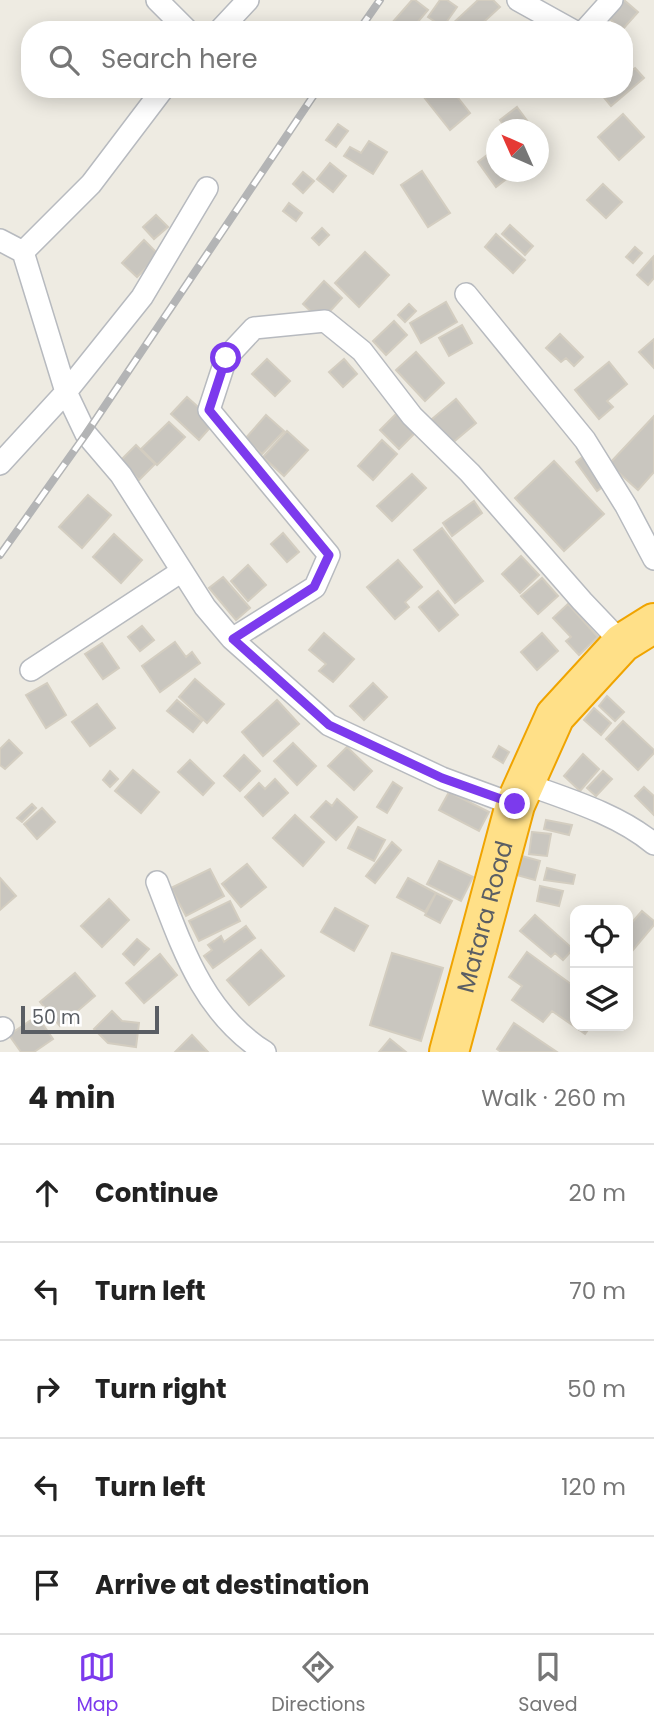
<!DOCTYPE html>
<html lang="en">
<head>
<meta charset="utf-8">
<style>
  :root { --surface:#fff; --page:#f6f6f6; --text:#222; --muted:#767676; --line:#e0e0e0; --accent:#7c3aed }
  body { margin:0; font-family:Poppins,sans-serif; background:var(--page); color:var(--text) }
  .controls { position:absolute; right:21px; bottom:21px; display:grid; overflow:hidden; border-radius:14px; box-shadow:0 4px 18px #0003 }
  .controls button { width:63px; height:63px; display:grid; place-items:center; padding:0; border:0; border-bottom:2px solid var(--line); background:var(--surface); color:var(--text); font:35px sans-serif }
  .compass { position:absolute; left:486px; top:119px; width:63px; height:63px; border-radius:50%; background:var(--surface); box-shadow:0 4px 18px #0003; rotate:315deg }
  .scale { position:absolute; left:21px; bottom:18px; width:138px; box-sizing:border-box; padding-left:7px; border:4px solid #5a5e64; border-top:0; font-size:19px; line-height:24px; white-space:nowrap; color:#5a5e64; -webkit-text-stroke:5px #fff; paint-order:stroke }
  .stop { position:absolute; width:21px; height:21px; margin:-16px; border:5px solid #7c3aed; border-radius:50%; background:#fff }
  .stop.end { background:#7c3aed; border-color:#fff; box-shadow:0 2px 7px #0008 }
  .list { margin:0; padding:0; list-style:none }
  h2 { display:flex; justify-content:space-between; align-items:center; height:91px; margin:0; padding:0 28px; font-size:30px }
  h2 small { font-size:23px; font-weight:400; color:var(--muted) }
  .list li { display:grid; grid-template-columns:46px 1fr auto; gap:21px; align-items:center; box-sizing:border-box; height:98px; padding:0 28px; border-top:2px solid var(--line) }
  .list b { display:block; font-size:26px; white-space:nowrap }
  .list em { font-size:23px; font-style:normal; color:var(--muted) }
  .icon { flex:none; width:38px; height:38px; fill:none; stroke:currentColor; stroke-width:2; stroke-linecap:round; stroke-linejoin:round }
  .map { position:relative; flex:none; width:654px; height:1052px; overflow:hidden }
  .search { position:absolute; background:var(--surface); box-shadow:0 4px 18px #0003; left:21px; right:21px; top:21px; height:77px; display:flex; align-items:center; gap:18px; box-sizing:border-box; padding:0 24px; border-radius:28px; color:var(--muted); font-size:26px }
  .sheet { height:581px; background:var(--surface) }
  nav { display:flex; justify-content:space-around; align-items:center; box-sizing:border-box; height:98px; border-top:2px solid var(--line); background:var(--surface); font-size:19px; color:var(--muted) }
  nav a { display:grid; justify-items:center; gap:4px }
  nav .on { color:var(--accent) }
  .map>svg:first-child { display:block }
  .building { fill:#c9c6bf; stroke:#d3cdc0; stroke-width:2 }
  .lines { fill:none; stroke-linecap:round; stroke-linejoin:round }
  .street-casing { stroke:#b7babf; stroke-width:24 }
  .highway-casing { stroke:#f0a400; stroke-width:42 }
  .street { stroke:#fff; stroke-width:21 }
  .highway { stroke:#ffe088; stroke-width:38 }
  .rail-casing { stroke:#b3b4b5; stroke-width:8 }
  .rail { stroke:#fff; stroke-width:5; stroke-dasharray:16; stroke-linecap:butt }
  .route { stroke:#7c3aed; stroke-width:9 }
  .labels { text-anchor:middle; stroke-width:5; stroke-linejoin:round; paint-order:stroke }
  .street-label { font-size:24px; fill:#5a5e64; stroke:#fff }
</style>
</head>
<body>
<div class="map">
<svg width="654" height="1052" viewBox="0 0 654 1052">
  <rect width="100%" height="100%" fill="#eeebe2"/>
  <path class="building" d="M412 0H415L428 10 411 30H397L391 24Z
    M440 0H447L457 7 443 27 428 17Z
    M478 0H493L500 7 475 30H455L451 25Z
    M618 0H624L638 12 622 30 605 15Z
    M635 68 644 78 611 106 597 89H624V76Z
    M432 89H451L470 113 450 130 423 96Z
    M517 107 534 130H507L500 120Z
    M623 114 644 137 619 160 598 137Z
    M338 124 348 131 336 147 326 140Z
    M369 141 387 152 373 174 344 156 350 147 361 153Z
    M495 149 496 172H511L513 174 496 187 478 162Z
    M330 163 346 176 333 192 317 179Z
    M422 171 450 213 428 227 401 185Z
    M303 172 314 181 303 193 293 184Z
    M603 184 622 202 606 218 587 200Z
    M289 203 302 213 296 221 283 211Z
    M156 215 168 227 154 239 143 227Z
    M510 225 533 246 525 255 502 234Z
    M322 228 329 235 319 245 312 238Z
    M496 234 525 260 513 273 485 247Z
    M144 240 159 255 137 277 122 263Z
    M635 247 642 253 633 263 626 257Z
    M365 252 389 275 359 307 335 283Z
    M653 257 654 278 648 285 637 275Z
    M324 281 342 298 321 321 303 304Z
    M446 302 457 322 421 343 410 323Z
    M409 304 416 311 405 322 398 315Z
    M394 321 407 335 386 355 373 341Z
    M462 325 472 343 449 356 439 338Z
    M560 334 583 357 574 366 566 358 561 362 546 348Z
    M654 339V368L639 352Z
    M416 352 444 383 425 401 396 370Z
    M267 359 290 381 275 396 252 374Z
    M344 359 357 374 343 387 329 372Z
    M609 362 627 384 607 401 613 407 599 419 575 390Z
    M187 397 215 422 199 440 171 414Z
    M456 399 476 423 451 444 431 420Z
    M399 411 417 431 399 449 380 430Z
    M266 415 284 431 262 454 245 439Z
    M654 416V472L638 490 609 464Z
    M169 422 185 437 157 465 141 449Z
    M287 431 308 450 284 476 263 457Z
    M382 440 397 454 373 480 358 466Z
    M136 445 155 464 139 480 120 461Z
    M588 453 609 482 597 491 576 462Z
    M554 461 604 514 564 551 515 498Z
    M412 474 426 488 392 521 377 506Z
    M88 495 111 515 82 548 59 527Z
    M474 501 482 513 452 536 443 523Z
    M442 528 483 581 455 603 414 550Z
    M283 533 299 552 287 562 271 544Z
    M114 534 142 560 121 583 93 557Z
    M521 556 539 575 520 593 502 574Z
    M398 560 422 587 405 602 409 607 395 619 367 587Z
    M248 565 266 585 248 601 231 581Z
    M223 577 250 608 236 620 209 588Z
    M542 578 558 596 538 614 521 596Z
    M438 591 458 615 439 631 419 607Z
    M568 604 598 637 579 655 566 641 571 637 553 618Z
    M142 626 154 640 140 651 128 637Z
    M324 633 354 659 333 682 319 671 326 664 309 650Z
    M542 633 558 651 537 670 521 652Z
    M175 642 186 657 192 652 200 663 160 692 142 666Z
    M102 643 119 668 103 679 85 654Z
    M195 679 224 704 207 723 179 697Z
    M47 683 66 715 46 728 26 695Z
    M373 683 387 697 364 720 350 706Z
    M607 696 624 712 615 721 599 706Z
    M177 700 202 721 193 732 167 711Z
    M277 700 299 724 263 756 242 732Z
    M97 704 115 728 90 746 72 722Z
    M594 708 611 723 601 735 584 720Z
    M623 721 654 750V753L638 770 606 739Z
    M9 740 22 753 5 769 0 765V749Z
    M293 743 316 766 297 785 274 761Z
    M499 746 509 752 503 763 493 757Z
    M347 747 372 771 354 790 328 766Z
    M583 754 599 769 580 791 564 776Z
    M244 755 260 771 240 791 224 776Z
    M190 760 214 783 203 795 178 772Z
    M133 770 159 792 141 813 115 791Z
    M110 771 118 779 110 787 103 780Z
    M603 771 612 779 596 796 587 788Z
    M275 779 288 793 263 816 245 797 259 783 265 789Z
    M393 782 402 788 387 813 377 807Z
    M644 787 654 796V815L635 796Z
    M449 792 489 812 479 831 439 810Z
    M337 799 357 817 336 840 311 817 326 801 332 806Z
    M32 804 36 808 22 822 17 818Z
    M42 808 55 822 37 839 24 824Z
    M295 815 324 842 303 866 273 838Z
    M546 820 572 825 569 835 544 829Z
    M358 827 385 840 374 861 348 848Z
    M532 832 551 834 547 856 529 854Z
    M392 842 401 850 375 883 366 876Z
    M522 856 540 861 535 880 517 875Z
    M439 861 473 877 461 901 427 884Z
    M247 864 266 887 241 907 222 884Z
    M547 868 575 875 573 884 544 880Z
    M210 869 224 896 186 916 171 888Z
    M0 878 16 896 0 910Z
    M408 878 436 893 425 912 397 897Z
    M540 886 563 891 559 906 537 901Z
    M436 893 452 901 440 923 425 915Z
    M109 899 129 920 102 947 81 926Z
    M230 901 240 921 199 941 189 921Z
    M335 908 368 926 354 951 321 932Z
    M642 911 654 921V925L628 956V927Z
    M535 915 573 949 563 960 555 953 551 957 520 931Z
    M246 926 255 938 213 968 204 956 212 950 208 945 221 936 224 942Z
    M137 939 149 949 134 965 123 954Z
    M261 950 284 976 249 1005 227 980Z
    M527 952 575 987V1026H591L585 1034 552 1011 543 1022 512 1000 522 986 509 977Z
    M392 953 443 968 421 1041 370 1025Z
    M160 954 177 975 144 1003 126 983Z
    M75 973 95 996 60 1026 40 1002Z
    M112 1011 122 1021 139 1023 136 1047 108 1043 94 1029Z
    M37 1016 53 1039 34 1052H21L9 1035Z
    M514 1023 557 1052H501L497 1049Z
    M192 1035 208 1052 176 1051Z
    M390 1039 406 1052H379Z"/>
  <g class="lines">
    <defs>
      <path id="street" d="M157 0 187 30
        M518 0 572 30
        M220 30 248 0
        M585 30 612 0
        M0 240 23 252 66 392 86 434 121 475 205 607 232 639
        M23 252 91 184 163 89
        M466 294 585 440 626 506 654 559
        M0 464 66 392 142 297 207 188
        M31 670 182 571
        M523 783C567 799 618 814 654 844
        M515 805 442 778 329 725 232 639 315 587 329 555 209 410 226 358 254 328 325 321 362 351 412 416 470 473 582 601 622 643
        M157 882C182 947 203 1013 265 1052
        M0 1030 3 1028"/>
      <g id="highway">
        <path id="s1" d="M449 1052 515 805 555 716 622 643 654 623"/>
      </g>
    </defs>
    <use href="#street" class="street-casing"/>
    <use href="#highway" class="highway-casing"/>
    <use href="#street" class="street"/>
    <use href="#highway" class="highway"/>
    <defs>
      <path id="rail" d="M359 30 380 0
        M0 555 86 434 318 89"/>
    </defs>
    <use href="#rail" class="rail-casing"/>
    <use href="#rail" class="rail"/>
  </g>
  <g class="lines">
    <path class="route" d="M226 358 209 410 329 555 314 587 233 639 329 725 442 778 515 804"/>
  </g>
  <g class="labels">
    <g class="street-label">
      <text dy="8" stroke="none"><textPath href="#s1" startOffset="140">Matara Road</textPath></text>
    </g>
  </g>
</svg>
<div class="controls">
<button><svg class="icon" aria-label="locate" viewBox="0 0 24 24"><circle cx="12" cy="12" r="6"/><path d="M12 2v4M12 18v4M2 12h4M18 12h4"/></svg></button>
<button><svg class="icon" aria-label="layers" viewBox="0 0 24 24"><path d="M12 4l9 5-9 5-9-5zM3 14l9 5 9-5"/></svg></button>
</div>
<svg class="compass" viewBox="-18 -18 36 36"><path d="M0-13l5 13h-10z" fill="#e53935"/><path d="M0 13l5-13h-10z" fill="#767676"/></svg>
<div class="scale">50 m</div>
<div class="stop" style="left:226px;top:358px"></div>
<div class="stop end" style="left:515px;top:804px"></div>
<div class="search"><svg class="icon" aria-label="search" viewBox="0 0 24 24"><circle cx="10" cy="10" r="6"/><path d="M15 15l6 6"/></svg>Search here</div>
</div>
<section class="sheet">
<h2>4 min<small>Walk · 260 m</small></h2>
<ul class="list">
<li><svg class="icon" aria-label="ahead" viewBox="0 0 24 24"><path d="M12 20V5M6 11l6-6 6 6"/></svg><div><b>Continue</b></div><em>20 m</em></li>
<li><svg class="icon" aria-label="left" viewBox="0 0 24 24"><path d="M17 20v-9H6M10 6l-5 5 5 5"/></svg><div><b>Turn left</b></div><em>70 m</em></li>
<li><svg class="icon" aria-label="right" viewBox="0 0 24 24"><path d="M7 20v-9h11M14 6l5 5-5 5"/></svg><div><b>Turn right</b></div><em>50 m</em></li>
<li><svg class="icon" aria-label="left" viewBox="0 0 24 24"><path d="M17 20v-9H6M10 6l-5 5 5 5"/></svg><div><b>Turn left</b></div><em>120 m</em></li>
<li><svg class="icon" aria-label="arrive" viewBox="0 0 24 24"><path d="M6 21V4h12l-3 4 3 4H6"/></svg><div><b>Arrive at destination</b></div></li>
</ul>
</section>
<nav>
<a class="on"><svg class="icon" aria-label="map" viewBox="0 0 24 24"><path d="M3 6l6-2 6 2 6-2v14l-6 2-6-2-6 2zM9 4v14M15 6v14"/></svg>Map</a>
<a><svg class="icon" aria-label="directions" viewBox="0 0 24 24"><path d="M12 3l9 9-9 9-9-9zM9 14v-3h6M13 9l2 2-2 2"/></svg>Directions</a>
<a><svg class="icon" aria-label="saved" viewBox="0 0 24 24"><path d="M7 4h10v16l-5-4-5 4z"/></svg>Saved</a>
</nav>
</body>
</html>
